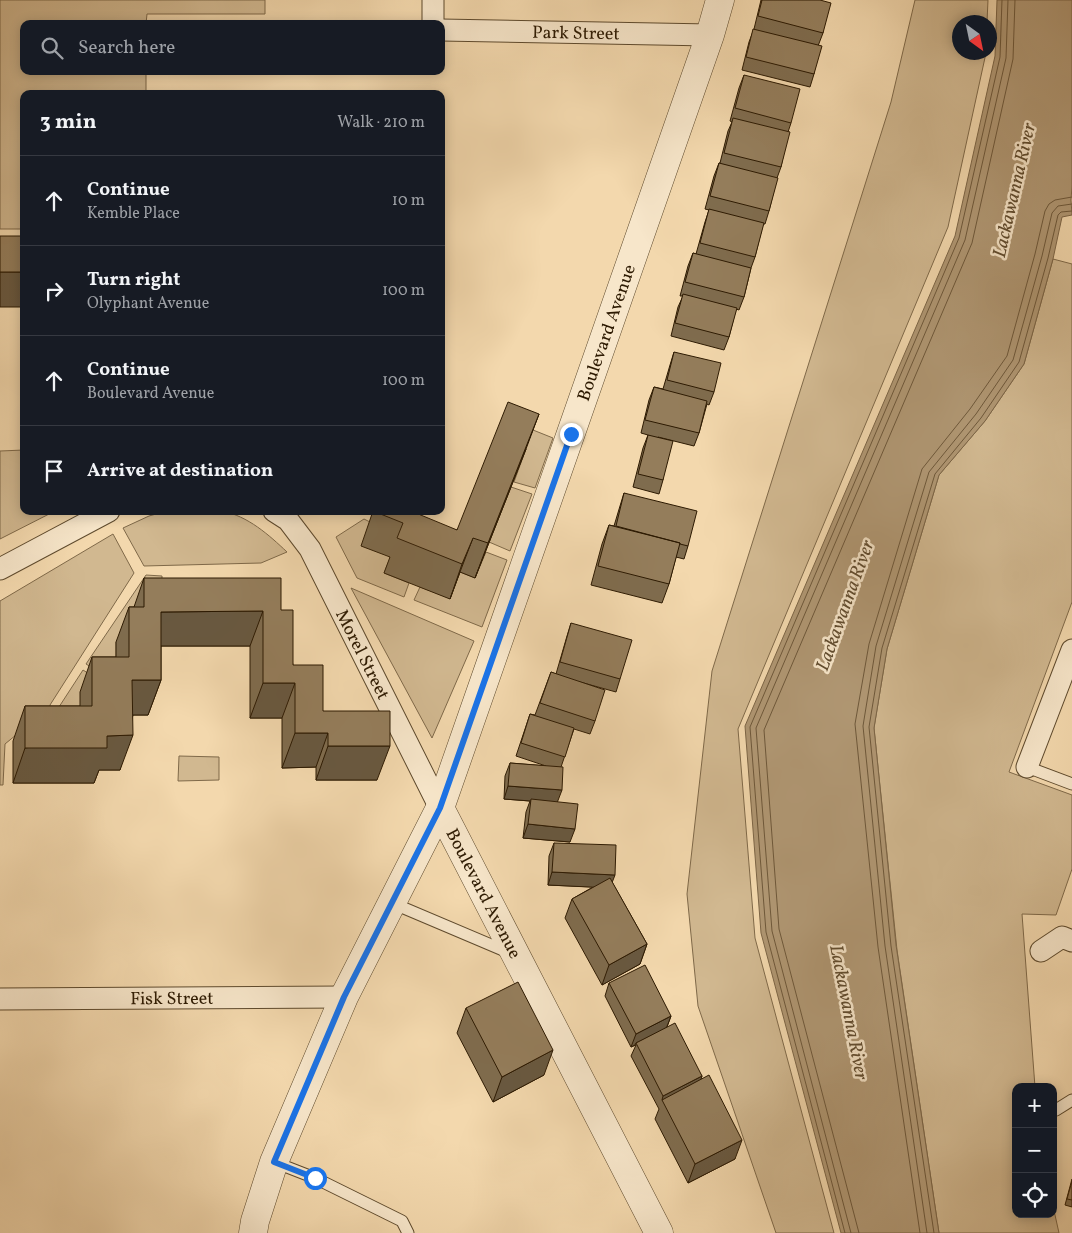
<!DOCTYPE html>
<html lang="en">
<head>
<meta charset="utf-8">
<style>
  :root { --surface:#171b24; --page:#20242c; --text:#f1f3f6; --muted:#9ea1a6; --line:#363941 }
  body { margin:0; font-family:Vollkorn,serif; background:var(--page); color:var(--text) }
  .controls { position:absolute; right:15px; bottom:15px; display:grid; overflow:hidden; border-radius:10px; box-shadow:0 2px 12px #0003 }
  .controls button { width:45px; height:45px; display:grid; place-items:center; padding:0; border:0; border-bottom:1px solid var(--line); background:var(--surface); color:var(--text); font:25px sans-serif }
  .compass { position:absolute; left:952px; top:15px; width:45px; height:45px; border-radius:50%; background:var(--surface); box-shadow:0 2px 12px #0003; rotate:147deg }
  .stop { position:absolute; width:15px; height:15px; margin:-11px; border:4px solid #1a73e8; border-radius:50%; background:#fff }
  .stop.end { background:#1a73e8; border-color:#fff; box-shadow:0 1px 5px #0008 }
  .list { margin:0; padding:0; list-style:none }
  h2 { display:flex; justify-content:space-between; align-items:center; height:65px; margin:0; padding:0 20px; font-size:21px }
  h2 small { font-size:16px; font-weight:400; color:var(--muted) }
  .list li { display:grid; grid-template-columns:32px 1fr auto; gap:15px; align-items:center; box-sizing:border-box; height:90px; padding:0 20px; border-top:1px solid var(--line) }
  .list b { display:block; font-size:19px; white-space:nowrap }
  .list p { margin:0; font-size:16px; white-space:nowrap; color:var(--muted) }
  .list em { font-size:16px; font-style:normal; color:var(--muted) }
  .icon { flex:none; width:28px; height:28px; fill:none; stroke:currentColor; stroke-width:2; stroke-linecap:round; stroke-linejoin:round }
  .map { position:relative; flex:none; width:1072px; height:1233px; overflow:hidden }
  .search { position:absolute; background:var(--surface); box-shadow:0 2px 12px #0003; left:20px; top:20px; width:425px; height:55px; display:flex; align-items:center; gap:12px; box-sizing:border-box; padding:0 18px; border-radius:10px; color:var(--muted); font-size:19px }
  .panel { position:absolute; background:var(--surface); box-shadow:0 2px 12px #0003; left:20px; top:90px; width:425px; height:425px; border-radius:10px }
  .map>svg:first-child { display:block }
  .green { fill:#d1b890; stroke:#7f6949 }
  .water { fill:#b09773; stroke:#7c6546 }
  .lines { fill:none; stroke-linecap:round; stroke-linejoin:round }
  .shore { stroke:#6e583a; stroke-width:1 }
  .service-casing { stroke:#5e4a2d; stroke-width:13 }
  .minor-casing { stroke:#5e4a2d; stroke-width:23 }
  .tertiary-casing { stroke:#5e4a2d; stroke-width:29 }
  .service { stroke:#f7e6ca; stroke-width:11 }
  .minor { stroke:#f7e6ca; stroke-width:21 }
  .tertiary { stroke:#f7e6ca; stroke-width:28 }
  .wall { fill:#7f6c4e; stroke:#2d1a02 }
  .shaded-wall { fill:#685840; stroke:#2d1a02 }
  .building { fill:#947d5b; stroke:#2d1a02 }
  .route { stroke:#1a73e8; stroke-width:6 }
  .labels { text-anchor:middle; stroke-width:5; stroke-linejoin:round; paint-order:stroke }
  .street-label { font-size:18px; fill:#2d1a02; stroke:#f7e6ca }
  .water-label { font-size:19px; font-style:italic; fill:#614c2f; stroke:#f7e6ca }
</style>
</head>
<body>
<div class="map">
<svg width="1072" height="1233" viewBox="0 0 1072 1233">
  <rect width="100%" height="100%" fill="#f3d8ad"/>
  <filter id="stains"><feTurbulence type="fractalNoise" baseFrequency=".004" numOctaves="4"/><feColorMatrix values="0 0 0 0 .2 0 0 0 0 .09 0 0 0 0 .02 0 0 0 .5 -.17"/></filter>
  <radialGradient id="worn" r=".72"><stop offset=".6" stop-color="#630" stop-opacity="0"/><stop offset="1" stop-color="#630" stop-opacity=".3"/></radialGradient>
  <path class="green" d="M0 0H265V14H147L146 24H24V71H146V94H24V229H0Z
    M915 0H988L987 22H960V52L986 53 948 227 738 729 755 938 834 1233H776L698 1006 687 894 712 671 891 102Z
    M1053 259 1072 264V602L1009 772 1072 795V869L1056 915 1022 914 1035 1087H1016V1214H1053V1206L1059 1233H939L897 950 874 728 887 649 939 475 985 421 1024 364Z
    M528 428 553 438 535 488 514 482 526 449 503 440Z
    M24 450V511H55L0 539V451Z
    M511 487 532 494 510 551 489 542Z
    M167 511C184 511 204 509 222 511 248 516 269 535 287 552L261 563 144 566 123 528 149 516Z
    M364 519 370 522 390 558 384 573 409 583 404 597 357 578 336 537Z
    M113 534 134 573 50 705 49 729 22 730 5 744 3 785H0V601Z
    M486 552 507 560 482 627 414 600 420 587 450 598 460 572 475 578Z
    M146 575 162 576V613L116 642V682L86 664Z
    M351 588 474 641 432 738Z
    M83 670 116 691 80 728 57 710Z
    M179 756 219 757V780L178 781Z"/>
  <path class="water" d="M997 0H1072V186L1071 200 1072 215 1062 217 1053 259 1024 364 985 421 939 475 887 649 874 728 896 945 939 1233H841L761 933 745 726 955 236 995 56Z"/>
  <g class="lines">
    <path class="shore" d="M845 1233 766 932 750 727 959 238 1000 57 1002 0
      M851 1233 772 931 756 728 965 240 1006 58 1008 0
      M859 1233 779 929 764 730 972 243 1013 59 1015 0
      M920 1233 878 947 855 724 869 644 922 469 970 409 1007 356 1035 254 1045 211 1049 204 1055 200 1072 197
      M927 1233 885 946 863 726 876 646 929 472 976 414 1013 360 1042 256 1052 213 1058 206 1072 204
      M934 1233 891 946 869 727 882 648 935 474 981 418 1019 362 1048 258 1058 215 1061 212 1072 211"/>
    <defs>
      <path id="service" d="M1027 767 1072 784
        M392 903 510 953
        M1056 1110 1072 1100
        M274 1162 315 1178 402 1221 408 1233"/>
      <g id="minor">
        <path d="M433 0V24"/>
        <path id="s1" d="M441 30 710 35"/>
        <path id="s2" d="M274 511 288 520 310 549 440 808"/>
        <path d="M0 569 109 511"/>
        <path d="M1027 767 1072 650"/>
        <path d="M1041 951 1062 937 1072 941"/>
        <path id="s3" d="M0 999 344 997"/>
      </g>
      <g id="tertiary">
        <path id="s4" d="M440 808 659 1233"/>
        <path id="s5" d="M253 1233 255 1221 274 1162 344 997 440 808 710 35 720 0"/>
      </g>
    </defs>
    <use href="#service" class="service-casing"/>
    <use href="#minor" class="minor-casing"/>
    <use href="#tertiary" class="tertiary-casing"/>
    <use href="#service" class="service"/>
    <use href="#minor" class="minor"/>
    <use href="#tertiary" class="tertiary"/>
  </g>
  <path class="wall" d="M761 0H820L823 33 818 46 814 74 810 87 742 70 749 42 754 29Z
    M744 75 791 123 788 132 781 167 777 178 769 211 765 224H763L755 257 751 268 744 297 739 310 736 309 729 337 724 350 671 336 678 307 683 296H680L688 266 693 253 696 254 705 222 709 210 705 209 714 176 719 163H720L728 131 732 122 730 121 739 88Z
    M674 352 714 392 709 405 707 404 699 433 694 446 658 437 663 480 659 494 633 487 643 448 648 435 641 433 649 400 654 387 663 389 670 365Z
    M526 449 475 578 460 572 450 599 384 573 390 557 361 546 373 511 457 530Z
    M624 493 688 546 684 559 676 557 669 584 662 603 591 585 602 544 609 525 614 526 620 506Z
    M144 578 281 610 293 665 323 711 377 780H316V767L282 768V718H250V646H161V680L148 715H133L120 770H99L94 783H13V741L25 706H80V692L92 657H116V642L129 607H134Z
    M571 623 620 679 616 692 580 682 595 721 590 734 574 729 561 767 557 802 570 842 523 838 526 812 530 801 504 799 505 776 510 763 546 766 516 756 530 714 535 715 551 672 556 674 567 636Z
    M554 843 612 882 647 944 640 964 602 985 565 918 572 899 593 887 548 885 549 856Z
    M609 983 671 1016 667 1027 702 1076 701 1079 735 1159 688 1183 655 1119 659 1109 631 1056 636 1045 631 1047 605 996Z
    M466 1008 544 1075 493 1102 457 1033Z
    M1072 1179V1207L1065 1205Z"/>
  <path class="shaded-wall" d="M0 272H24V307H0Z
    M539 414 526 449 475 578 488 543Z
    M473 538 460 572 450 599 462 564Z
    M263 611 250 646H149L161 612Z
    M132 680H161L148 715H120Z
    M263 683H295L282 718H250Z
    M295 733H328L316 767 282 768Z
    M133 735 120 770H99L94 783H13L25 748 107 736Z
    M328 746H390L377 780H316Z
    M508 786 562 790 557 803 504 799Z
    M528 824 575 829 570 842 523 838Z
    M552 872 615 875 610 888 548 885Z
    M647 944 640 964 602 985 609 965Z
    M671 1016 666 1029 636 1043 635 1045 631 1047 636 1034Z
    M553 1050 544 1075 493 1102 502 1077Z
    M702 1076 698 1089 662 1100 663 1096Z
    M742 1140 735 1159 688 1183 695 1164Z"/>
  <path class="building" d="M762 0H820L831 3 823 33 758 16Z
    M753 29 822 46 814 74 746 57Z
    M744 75 800 89 791 123 735 108Z
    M733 118 790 132 781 167 724 153Z
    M719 163 778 178 769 211 710 196Z
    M709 209 764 223 755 257 700 243Z
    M0 236H24V272H0Z
    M693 253 751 268 744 297 685 282Z
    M683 294 737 308 729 337 675 323Z
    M674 352 721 363 714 392 667 380Z
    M654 387 707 401 699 433 645 420Z
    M508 402 539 414 488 543 473 538 462 564 397 538 403 523 373 511H411L457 530Z
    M648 435 673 441 663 480 638 474Z
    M624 493 697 511 688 546 680 544V543L616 526Z
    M609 525 680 543 669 584 598 566Z
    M144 578H281V610H293V665H323V711H390V746H328V733H295V683H263V611L161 612V680H132L133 735 107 736V748H25V706H92V657H129V607H144Z
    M571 623 632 640 620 679 560 662Z
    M551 672 605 690 595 721 540 703Z
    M530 714 574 728 565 757 521 743Z
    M510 763 563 767 562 790 508 786Z
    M531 799 578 804 575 829 528 824Z
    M554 843 616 845 615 875 552 872Z
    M610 878 647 944 609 965 572 899Z
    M645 965 671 1016 636 1034 609 983Z
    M518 982 553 1050 502 1077 466 1008Z
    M675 1023 702 1076 663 1096 636 1043Z
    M709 1075 742 1140 695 1164 662 1100Z
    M1072 1181V1200L1067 1199Z"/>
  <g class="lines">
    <path class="route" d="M315 1178 274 1162 344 997 440 808 571 434"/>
  </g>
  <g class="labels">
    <g class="street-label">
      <text dy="6" stroke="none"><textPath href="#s1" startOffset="135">Park Street</textPath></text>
      <text dy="6" stroke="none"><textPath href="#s5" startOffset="969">Boulevard Avenue</textPath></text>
      <text dy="6" stroke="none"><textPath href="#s2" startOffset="171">Morel Street</textPath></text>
      <text dy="6" stroke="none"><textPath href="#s4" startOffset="96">Boulevard Avenue</textPath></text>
      <text dy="6" stroke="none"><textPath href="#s3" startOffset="172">Fisk Street</textPath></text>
    </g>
    <g class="water-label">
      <text transform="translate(1013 190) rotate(-77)" y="7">Lackawanna River</text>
      <text transform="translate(844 605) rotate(-70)" y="7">Lackawanna River</text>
      <text transform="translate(850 1012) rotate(79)" y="7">Lackawanna River</text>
    </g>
  </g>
  <rect width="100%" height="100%" filter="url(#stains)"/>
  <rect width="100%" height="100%" fill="url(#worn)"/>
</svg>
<div class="controls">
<button>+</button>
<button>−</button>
<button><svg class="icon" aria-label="locate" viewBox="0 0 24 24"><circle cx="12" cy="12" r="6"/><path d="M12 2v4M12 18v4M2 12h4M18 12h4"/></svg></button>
</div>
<svg class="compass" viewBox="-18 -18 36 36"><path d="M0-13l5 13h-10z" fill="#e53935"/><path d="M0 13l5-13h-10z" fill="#9ea1a6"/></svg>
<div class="stop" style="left:315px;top:1178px"></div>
<div class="stop end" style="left:571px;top:434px"></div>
<div class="search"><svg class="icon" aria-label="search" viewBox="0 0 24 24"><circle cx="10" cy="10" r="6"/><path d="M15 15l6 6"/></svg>Search here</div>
<section class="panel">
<h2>3 min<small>Walk · 210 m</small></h2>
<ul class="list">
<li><svg class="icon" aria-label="ahead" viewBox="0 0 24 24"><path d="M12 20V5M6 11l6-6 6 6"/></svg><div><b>Continue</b><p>Kemble Place</p></div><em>10 m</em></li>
<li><svg class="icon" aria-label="right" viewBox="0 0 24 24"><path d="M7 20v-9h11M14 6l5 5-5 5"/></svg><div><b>Turn right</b><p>Olyphant Avenue</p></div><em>100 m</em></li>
<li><svg class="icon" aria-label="ahead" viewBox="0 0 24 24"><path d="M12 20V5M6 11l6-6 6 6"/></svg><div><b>Continue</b><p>Boulevard Avenue</p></div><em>100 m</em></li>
<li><svg class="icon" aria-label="arrive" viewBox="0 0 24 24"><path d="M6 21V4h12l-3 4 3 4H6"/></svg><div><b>Arrive at destination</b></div></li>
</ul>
</section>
</div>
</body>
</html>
